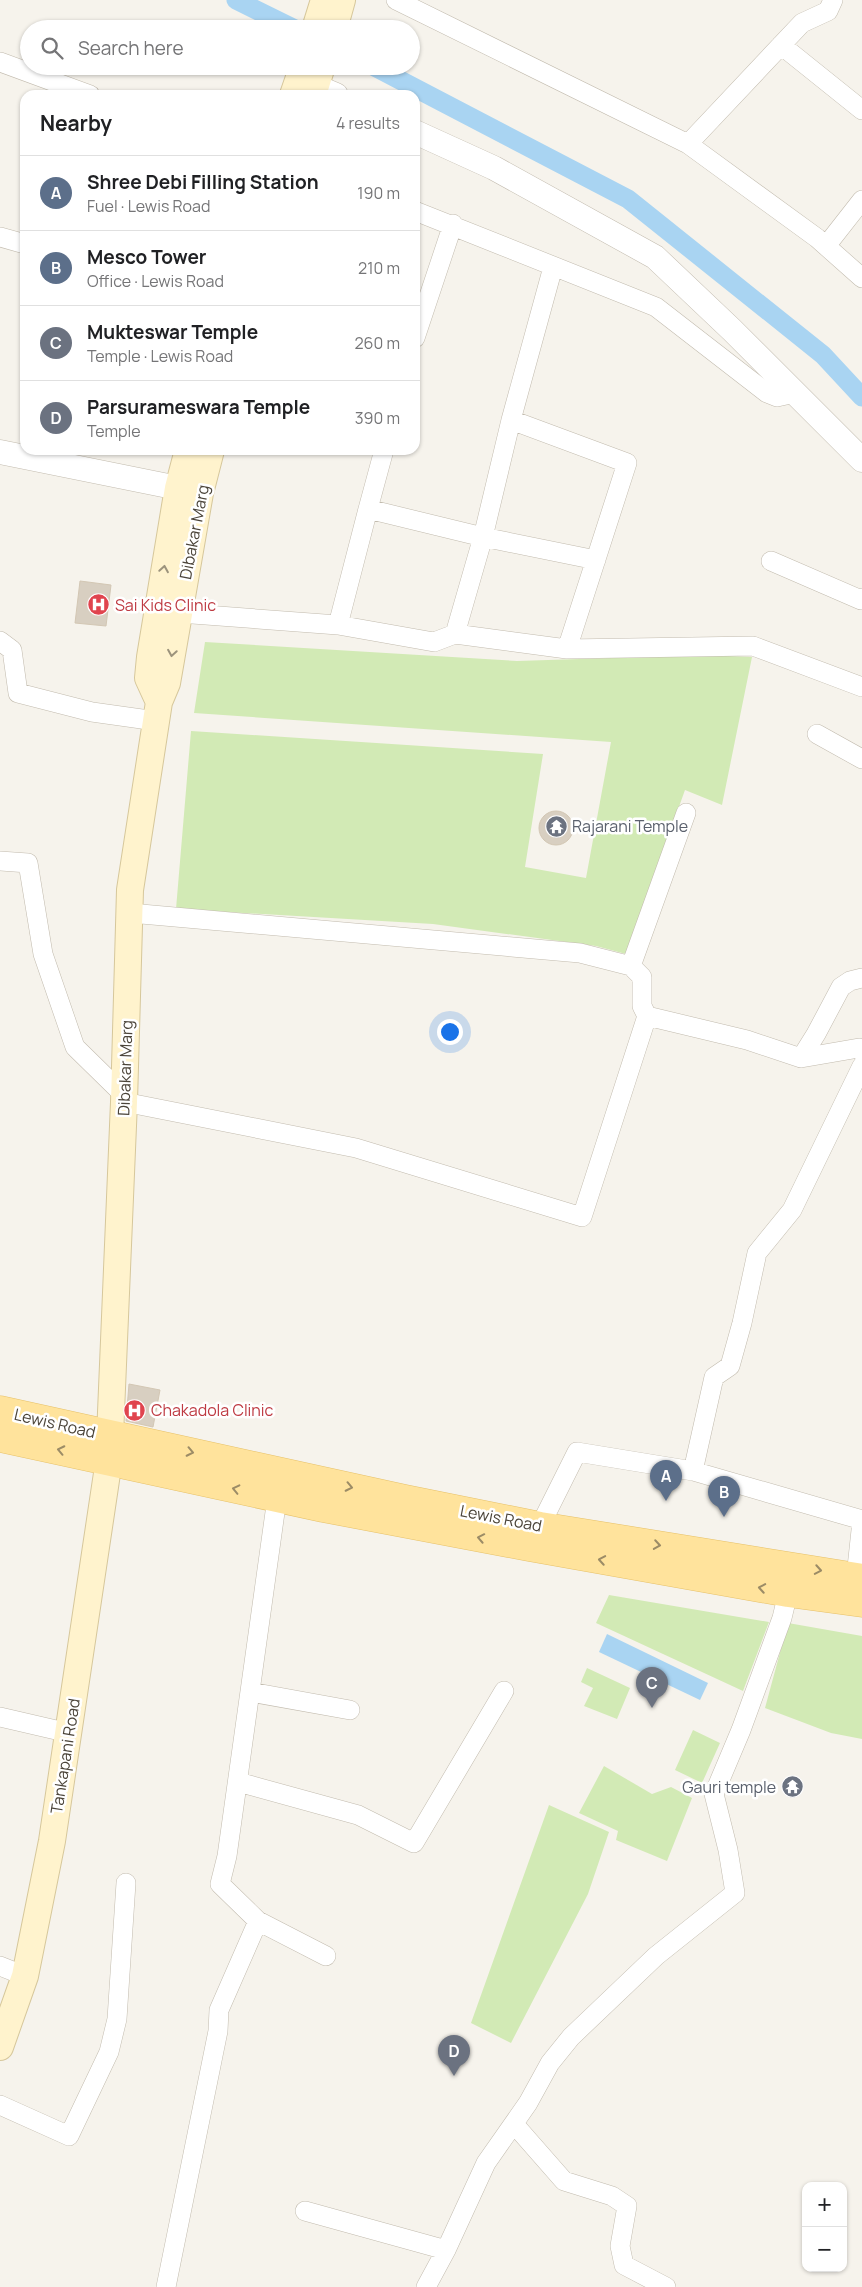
<!DOCTYPE html>
<html lang="en">
<head>
<meta charset="utf-8">
<style>
  :root { --surface:#fff; --page:#f2f2f2; --text:#202124; --muted:#757577; --line:#e0e0e0; --accent:#fc3f1d }
  body { margin:0; font-family:Manrope,sans-serif; background:var(--page); color:var(--text) }
  .controls { position:absolute; right:15px; bottom:15px; display:grid; overflow:hidden; border-radius:10px; box-shadow:0 1px 4px #0004 }
  .controls button { width:45px; height:45px; display:grid; place-items:center; padding:0; border:0; border-bottom:1px solid var(--line); background:var(--surface); color:var(--text); font:25px sans-serif }
  .you { position:absolute; left:449px; top:1031px; width:18px; height:18px; margin:-12px; border:4px solid #fff; border-radius:50%; background:#1a73e8; box-shadow:0 0 0 8px #1a73e833 }
  .badge { display:grid; place-items:center; width:32px; height:32px; border-radius:50%; background:var(--accent); color:#fff; font-size:16px; font-weight:700 }
  .pin { position:absolute; translate:-50% -41px; filter:drop-shadow(0 1px 2px #0008) }
  .pin::after { content:''; position:absolute; top:26px; width:18px; height:15px; background:inherit; clip-path:polygon(0 0,100% 0,50% 100%) }
  .list { margin:0; padding:0; list-style:none }
  h2 { display:flex; justify-content:space-between; align-items:center; height:65px; margin:0; padding:0 20px; font-size:21px }
  h2 small { font-size:16px; font-weight:400; color:var(--muted) }
  .list li { display:grid; grid-template-columns:32px 1fr auto; gap:15px; align-items:center; box-sizing:border-box; height:75px; padding:0 20px; border-top:1px solid var(--line) }
  .list b { display:block; font-size:19px; white-space:nowrap }
  .list p { margin:0; font-size:16px; white-space:nowrap; color:var(--muted) }
  .list em { font-size:16px; font-style:normal; color:var(--muted) }
  .icon { flex:none; width:28px; height:28px; fill:none; stroke:currentColor; stroke-width:2; stroke-linecap:round; stroke-linejoin:round }
  .map { position:relative; flex:none; width:862px; height:2287px; overflow:hidden }
  .search { position:absolute; background:var(--surface); box-shadow:0 1px 4px #0004; left:20px; top:20px; width:400px; height:55px; display:flex; align-items:center; gap:12px; box-sizing:border-box; padding:0 18px; border-radius:28px; color:var(--muted); font-size:19px }
  .panel { position:absolute; background:var(--surface); box-shadow:0 1px 4px #0004; left:20px; top:90px; width:400px; height:365px; border-radius:15px }
  .map>svg:first-child { display:block }
  .green { fill:#d2eab5 }
  .water { fill:#a9d4f2 }
  .lines { fill:none; stroke-linecap:round; stroke-linejoin:round }
  .canal { stroke:#a9d4f2; stroke-width:19 }
  .building { fill:#d8cfc1; stroke:#d3c7b4 }
  .minor-casing { stroke:#c2bbae; stroke-width:20 }
  .tertiary-casing { stroke:#c2bbae; stroke-width:25 }
  .secondary-casing { stroke:#d6c79b; stroke-width:28 }
  .primary-casing { stroke:#e6c16a; stroke-width:29 }
  .minor { stroke:#fff; stroke-width:19 }
  .tertiary { stroke:#fff; stroke-width:24 }
  .secondary { stroke:#fff3cd; stroke-width:26 }
  .primary { stroke:#ffe39c; stroke-width:28 }
  .oneway { stroke:#9c937c }
  .oneway2 { stroke:#9c8c66 }
  .labels { text-anchor:middle; stroke-width:5; stroke-linejoin:round; paint-order:stroke }
  .street-label { font-size:16px; fill:#4b4439; stroke:#fff }
  .health-label { font-size:16px; fill:#be3a42; stroke:#fff; text-anchor:start }
  .worship-label { font-size:16px; fill:#5b616d; stroke:#fff; text-anchor:start }
</style>
</head>
<body>
<div class="map">
<svg width="862" height="2287" viewBox="0 0 862 2287">
  <rect width="100%" height="100%" fill="#f6f3ec"/>
  <path class="green" d="M205 642 517 661 704 655 752 657 722 805 685 790 626 954 596 946 433 924 176 909 191 731 543 754 525 867 586 878 611 742 194 713Z
    M609 1595 769 1622 743 1691 596 1623Z
    M788 1623 862 1636V1739L831 1733 765 1708Z
    M587 1668 630 1688 617 1719 584 1706 593 1688 581 1682Z
    M693 1730 720 1743 702 1783 675 1770Z
    M604 1766 652 1794 671 1787 692 1798 667 1861 616 1840 618 1831 579 1813Z
    M549 1805 609 1832 588 1894 511 2043 471 2023Z"/>
  <path class="water" d="M607 1634 708 1683 700 1700 599 1652Z"/>
  <g class="lines">
    <path class="canal" d="M236 0 295 29
      M373 66 628 199 823 355 862 397"/>
  </g>
  <path class="building" d="M80 581 111 585 106 626 75 623Z
    M539 828a17 17 0 1 1 34 0a17 17 0 1 1-34 0Z
    M129 1384 160 1390 153 1427 126 1421Z"/>
  <g class="lines">
    <defs>
      <path id="minor" d="M396 0 688 144 817 238 862 278
        M781 45 862 110
        M0 62 90 95
        M688 144 802 23 828 11 833 0
        M415 211 656 307 767 393 777 397 795 393
        M0 237 25 244
        M826 246 862 200
        M415 338 453 224
        M511 420 627 463 567 649
        M384 450 368 509 483 537 511 420 553 267
        M771 561 861 600 862 598
        M179 613 338 625 434 642 455 634 567 649 753 646 862 687
        M338 625 368 509
        M455 634 483 537 596 560
        M0 641 12 650 18 693 92 712 156 721
        M817 734 862 759
        M0 861 28 863 43 954 75 1047 124 1095
        M130 913 580 953 631 966
        M647 1016 747 1040 801 1058 859 1048 862 1052
        M801 1058 816 1034 841 987 850 981 862 978
        M124 1102 356 1148 582 1217 647 1016 642 1006V977L631 966 686 813
        M693 1471 714 1377 730 1366 742 1323 757 1253 792 1210 862 1066
        M540 1526 577 1452 693 1471 862 1520
        M856 1577 862 1521
        M250 1692 350 1710
        M0 1717 69 1733
        M238 1782 358 1815 414 1843 504 1691
        M258 1921 326 1956
        M0 1966 25 1976
        M0 2105 69 2136 109 2052 117 2019 126 1883
        M514 2124 564 2181 612 2196 627 2206 620 2246 624 2265 666 2287
        M305 2211 446 2250
        M166 2287 218 2031 219 2010 258 1921 220 1884 227 1856 277 1498
        M426 2287 446 2250 486 2163 528 2103 550 2063 571 2037 656 1956 735 1893 728 1850 714 1794 741 1730 782 1618 788 1593"/>
      <path id="tertiary" d="M298 79 336 95
        M415 132 494 168 655 257 732 330 862 460
        M0 452 178 488"/>
      <path id="secondary" d="M315 29 324 0
        M334 29 342 0
        M293 95 303 66
        M313 95 322 66
        M159 702 148 678 150 657 178 488 188 450
        M0 2047 25 1976 52 1841 109 1460 124 1102 130 890 159 702 167 683 200 493 211 450"/>
      <path id="primary" d="M0 1410 405 1499 540 1526 862 1578
        M0 1438 323 1508 529 1547 788 1593 862 1603"/>
    </defs>
    <use href="#minor" class="minor-casing"/>
    <use href="#tertiary" class="tertiary-casing"/>
    <use href="#secondary" class="secondary-casing"/>
    <use href="#primary" class="primary-casing"/>
    <use href="#minor" class="minor"/>
    <use href="#tertiary" class="tertiary"/>
    <use href="#secondary" class="secondary"/>
    <use href="#primary" class="primary"/>
  </g>
  <defs><path id="oneway-chevron" d="M-2-3.5L2.5 0L-2 3.5" fill="none" stroke-width="1.6" stroke-linecap="round" stroke-linejoin="round" transform="scale(1.25)"/></defs>
  <g class="oneway">
    <use href="#oneway-chevron" transform="translate(164 569) rotate(-81)"/>
    <use href="#oneway-chevron" transform="translate(172 653) rotate(99)"/>
  </g>
  <g class="oneway2">
    <use href="#oneway-chevron" transform="translate(61 1450) rotate(-168)"/>
    <use href="#oneway-chevron" transform="translate(190 1452) rotate(12)"/>
    <use href="#oneway-chevron" transform="translate(349 1487) rotate(12)"/>
    <use href="#oneway-chevron" transform="translate(236 1489) rotate(-167)"/>
    <use href="#oneway-chevron" transform="translate(481 1538) rotate(-169)"/>
    <use href="#oneway-chevron" transform="translate(657 1545) rotate(9)"/>
    <use href="#oneway-chevron" transform="translate(602 1560) rotate(-170)"/>
    <use href="#oneway-chevron" transform="translate(818 1570) rotate(10)"/>
    <use href="#oneway-chevron" transform="translate(762 1588) rotate(-170)"/>
  </g>
  <defs>
    <symbol id="hospital-disc" viewBox="-11 -11 22 22"><circle r="9.5" fill="#e0444e" stroke="#fff"/><path d="M-5-5h3v3.5h4V-5h3V5h-3V1.5h-4V5h-3Z" fill="#fff"/></symbol>
    <symbol id="temple-disc" viewBox="-11 -11 22 22"><circle r="9.5" fill="#6b7280" stroke="#fff"/><path d="M0-6L5-2H3V0L6.5 2.5H4V6H1.5V3h-3V6H-4V2.5H-6.5L-3 0V-2H-5Z" fill="#fff"/></symbol>
  </defs>
  <g fill-rule="evenodd">
    <use href="#hospital-disc" x="86" y="592" width="25" height="25"/>
    <use href="#temple-disc" x="544" y="814" width="25" height="25"/>
    <use href="#hospital-disc" x="122" y="1398" width="25" height="25"/>
    <use href="#temple-disc" x="780" y="1774" width="25" height="25"/>
  </g>
  <g class="labels">
    <g class="street-label">
      <text transform="translate(194 532) rotate(-79)" y="6">Dibakar Marg</text>
      <text transform="translate(125 1068) rotate(-88)" y="6">Dibakar Marg</text>
      <text transform="translate(55 1423) rotate(13)" y="6">Lewis Road</text>
      <text transform="translate(501 1518) rotate(11)" y="6">Lewis Road</text>
      <text transform="translate(65 1756) rotate(-81)" y="6">Tankapani Road</text>
    </g>
    <g class="health-label">
      <text x="115" y="611">Sai Kids Clinic</text>
      <text x="151" y="1416">Chakadola Clinic</text>
    </g>
    <g class="worship-label">
      <text x="572" y="832">Rajarani Temple</text>
      <text x="776" y="1793" text-anchor="end">Gauri temple</text>
    </g>
  </g>
</svg>
<div class="controls">
<button>+</button>
<button>−</button>
</div>
<div class="you"></div>
<div class="pin badge" style="left:666px;top:1501px;background:#5c6f8a">A</div>
<div class="pin badge" style="left:724px;top:1517px;background:#5c6f8a">B</div>
<div class="pin badge" style="left:652px;top:1708px;background:#6b7280">C</div>
<div class="pin badge" style="left:454px;top:2076px;background:#6b7280">D</div>
<div class="search"><svg class="icon" aria-label="search" viewBox="0 0 24 24"><circle cx="10" cy="10" r="6"/><path d="M15 15l6 6"/></svg>Search here</div>
<section class="panel">
<h2>Nearby<small>4 results</small></h2>
<ul class="list">
<li><span class="badge" style="background:#5c6f8a">A</span><div><b>Shree Debi Filling Station</b><p>Fuel · Lewis Road</p></div><em>190 m</em></li>
<li><span class="badge" style="background:#5c6f8a">B</span><div><b>Mesco Tower</b><p>Office · Lewis Road</p></div><em>210 m</em></li>
<li><span class="badge" style="background:#6b7280">C</span><div><b>Mukteswar Temple</b><p>Temple · Lewis Road</p></div><em>260 m</em></li>
<li><span class="badge" style="background:#6b7280">D</span><div><b>Parsurameswara Temple</b><p>Temple</p></div><em>390 m</em></li>
</ul>
</section>
</div>
</body>
</html>
